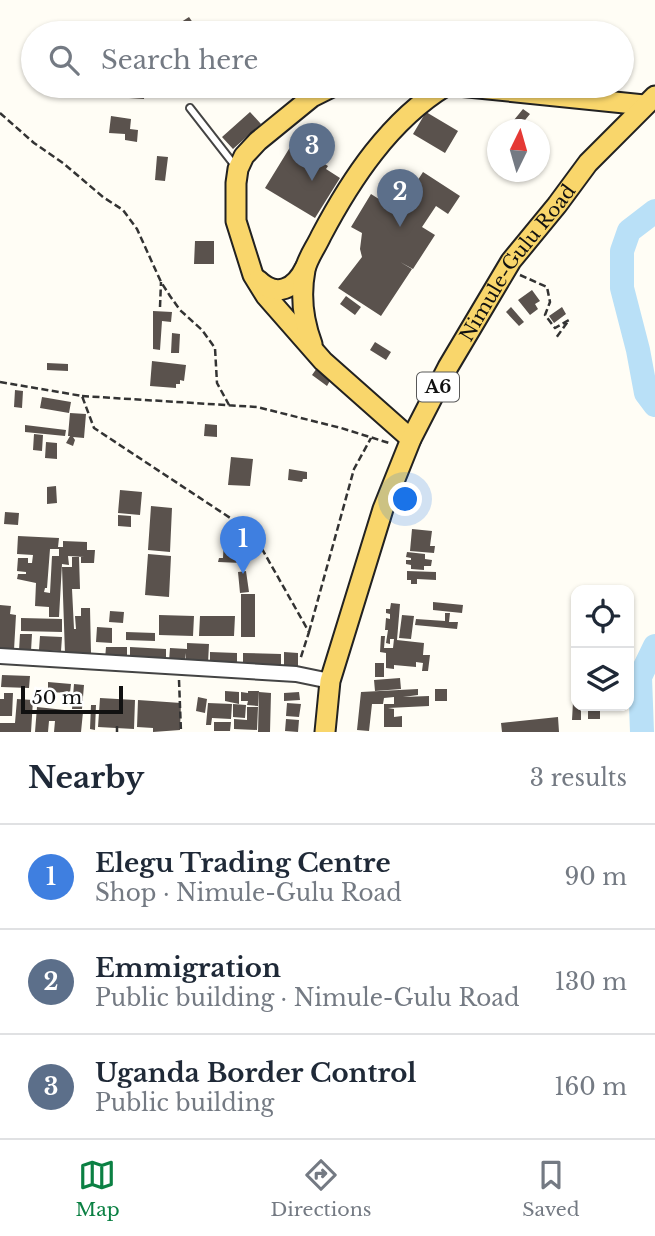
<!DOCTYPE html>
<html lang="en">
<head>
<meta charset="utf-8">
<style>
  :root { --surface:#fff; --page:#f2f2f3; --text:#1f2937; --muted:#747a83; --line:#e0e1e3; --accent:#0b8043 }
  body { margin:0; font-family:"Libre Baskerville",serif; background:var(--page); color:var(--text) }
  .controls { position:absolute; right:21px; bottom:21px; display:grid; overflow:hidden; border-radius:14px; box-shadow:0 2px 5px #0004 }
  .controls button { width:63px; height:63px; display:grid; place-items:center; padding:0; border:0; border-bottom:2px solid var(--line); background:var(--surface); color:var(--text); font:35px sans-serif }
  .compass { position:absolute; left:487px; top:119px; width:63px; height:63px; border-radius:50%; background:var(--surface); box-shadow:0 2px 5px #0004; rotate:5deg }
  .scale { position:absolute; left:21px; bottom:18px; width:102px; box-sizing:border-box; padding-left:7px; border:4px solid #111; border-top:0; font-size:19px; line-height:24px; white-space:nowrap; color:#111; -webkit-text-stroke:5px #fff; paint-order:stroke }
  .you { position:absolute; left:406px; top:500px; width:24px; height:24px; margin:-18px; border:5px solid #fff; border-radius:50%; background:#1a73e8; box-shadow:0 0 0 10px #1a73e833 }
  .badge { display:grid; place-items:center; width:46px; height:46px; border-radius:50%; background:var(--accent); color:#fff; font-size:23px; font-weight:700 }
  .pin { position:absolute; translate:-50% -58px; filter:drop-shadow(0 2px 4px #0008) }
  .pin::after { content:''; position:absolute; top:37px; width:24px; height:21px; background:inherit; clip-path:polygon(0 0,100% 0,50% 100%) }
  .list { margin:0; padding:0; list-style:none }
  h2 { display:flex; justify-content:space-between; align-items:center; height:91px; margin:0; padding:0 28px; font-size:30px }
  h2 small { font-size:23px; font-weight:400; color:var(--muted) }
  .list li { display:grid; grid-template-columns:46px 1fr auto; gap:21px; align-items:center; box-sizing:border-box; height:105px; padding:0 28px; border-top:2px solid var(--line) }
  .list b { display:block; font-size:26px; white-space:nowrap }
  .list p { margin:0; font-size:23px; white-space:nowrap; color:var(--muted) }
  .list em { font-size:23px; font-style:normal; color:var(--muted) }
  .icon { flex:none; width:38px; height:38px; fill:none; stroke:currentColor; stroke-width:2; stroke-linecap:round; stroke-linejoin:round }
  .map { position:relative; flex:none; width:655px; height:732px; overflow:hidden }
  .search { position:absolute; background:var(--surface); box-shadow:0 2px 5px #0004; left:21px; right:21px; top:21px; height:77px; display:flex; align-items:center; gap:18px; box-sizing:border-box; padding:0 24px; border-radius:38px; color:var(--muted); font-size:26px }
  .sheet { height:406px; background:var(--surface) }
  nav { display:flex; justify-content:space-around; align-items:center; box-sizing:border-box; height:98px; border-top:2px solid var(--line); background:var(--surface); font-size:19px; color:var(--muted) }
  nav a { display:grid; justify-items:center; gap:4px }
  nav .on { color:var(--accent) }
  .map>svg:first-child { display:block }
  .lines { fill:none; stroke-linecap:round; stroke-linejoin:round }
  .river { stroke:#b9e0f7; stroke-width:24 }
  .building { fill:#5a524d; fill-rule:evenodd }
  .service-casing { stroke:#444; stroke-width:10 }
  .tertiary-casing { stroke:#444; stroke-width:18 }
  .primary-casing { stroke:#222; stroke-width:23 }
  .path { stroke:#333; stroke-width:2.5; stroke-dasharray:7 3.5; stroke-linecap:butt }
  .service { stroke:#fff; stroke-width:6 }
  .tertiary { stroke:#fff; stroke-width:14 }
  .primary { stroke:#f9d66b; stroke-width:19 }
  .labels { text-anchor:middle; stroke-width:7; stroke-linejoin:round; paint-order:stroke }
  .shield { fill:#fff; stroke:#585858; stroke-width:2 }
  .shield-label { font-size:18px; font-weight:bold; fill:#111 }
  .street-label { font-size:19px; fill:#111; stroke:#fff }
</style>
</head>
<body>
<div class="map">
<svg width="655" height="732" viewBox="0 0 655 732">
  <rect width="100%" height="100%" fill="#fffdf5"/>
  <g class="lines">
    <path class="river" d="M655 211 629 231 622 251V288L638 350 646 393 655 405
      M642 732 640 677 655 646"/>
  </g>
  <path class="building" d="M189 17 200 33H164Z
    M480 24 483 33H462L461 29Z
    M138 86H145L144 99 129 98 130 90 137 91Z
    M523 109 530 114 521 125 514 120Z
    M250 112 261 124 233 149 222 137Z
    M426 112 458 131 445 153 413 134Z
    M111 116 131 119 130 129 138 130 137 142 125 140V134L109 133Z
    M292 144 328 166 326 169 340 178 315 218 265 188Z
    M157 156 168 157 165 181 155 180Z
    M423 172 460 196 448 214 436 206 422 227 435 235 413 269 400 262 412 269 381 316 338 288 362 257 360 249 362 233 351 227 371 194 382 201 414 186Z
    M195 241H214V264H194Z
    M532 290 540 301 535 304 538 309 530 315 518 300Z
    M346 296 361 307 355 315 340 304Z
    M511 307 524 322 519 326 506 312Z
    M562 307 566 314 554 323 549 316Z
    M153 311 172 312 171 322 162 321 160 350 153 349Z
    M172 333 180 334 179 353H171Z
    M375 342 391 352 386 360 370 350Z
    M152 361 186 365 184 381 180 380V384H176V388L150 386Z
    M47 363 68 364V371L47 370Z
    M317 368 331 379 327 386 312 375Z
    M15 390 23 391 22 408 14 407Z
    M42 397 71 402 69 413 40 408Z
    M70 413 86 414 84 438 73 437 75 440 73 446 66 443 70 436H68Z
    M205 424 217 425V437L204 436Z
    M25 425 66 430 65 436 25 432Z
    M34 434 43 435 42 451 33 450Z
    M46 442 57 443V459L45 458Z
    M231 457 253 459 250 486 228 485Z
    M289 469 307 472V479H303L302 482 288 480Z
    M56 486 57 503 47 504V487Z
    M120 490 142 492 140 515 118 513Z
    M151 506 172 508 170 552 148 550Z
    M5 512 19 513 18 525 4 524Z
    M118 515 131 516V527L118 526Z
    M412 529 432 531 430 546H435L434 553 410 551Z
    M18 536 59 538 58 547H63V541L87 542V550H95L94 563H81V557H84L68 556 69 565 62 564 59 617H49V607L35 606 36 583 17 579 18 574H26V572L17 571 18 558H28V563H32L33 555 17 554ZM50 549H59V556H52L50 593 44 592 45 588H47Z
    M224 538 244 540 242 563 218 562 219 558H223Z
    M407 552 425 554V559L432 560 431 566H424V570L411 569V565L406 564V560H411V558L406 557Z
    M148 554 171 556 169 597 145 595Z
    M72 557H79L80 589H72L74 629H76L75 616H81V608H90L91 653 65 654 62 567H72Z
    M246 571 249 592 240 593 238 572Z
    M407 571 436 572V580L417 579V584H411V580H407Z
    M241 594H255V637H241Z
    M433 602 463 605 462 613 433 610Z
    M391 603 400 604 397 640 424 643 423 655H430L428 671H422L423 663 416 662V667L394 665V669L386 668V653L380 652 381 636H385L384 648H393L394 639H390V644L386 643 388 630H385L386 618 390 619V614L386 613V609H390Z
    M0 605 11 606 10 614 16 615 14 650 0 649Z
    M110 611 124 612 123 623 109 622Z
    M445 613H450L449 622H458L457 629 415 625 416 619 445 621Z
    M159 615 194 616 193 636 159 635Z
    M402 615 414 616 411 639 399 638Z
    M200 616H235L234 636H199Z
    M21 618 62 619V632L21 631Z
    M97 627 112 628V643L96 642Z
    M126 632 155 633V641L126 640Z
    M20 634H32L31 651H19Z
    M40 636 62 637 61 651 39 650Z
    M187 643 209 644 208 663 186 662V653L185 661H169L170 648 187 649Z
    M106 647H127V660L105 659Z
    M130 647 166 649V660L130 659Z
    M210 652 237 653V665L210 664Z
    M284 652 298 653V666H284Z
    M243 653 281 654V665L243 663Z
    M375 663H384V677H375Z
    M2 675 30 676 29 688 1 687Z
    M400 678 401 689 375 691 374 680Z
    M48 682 71 684 70 693 48 692Z
    M74 684 84 685 82 709H72Z
    M418 689V695L403 697 429 696V706L388 708 394 709V717L402 716V727H384V704H394V697L384 698 383 704H372L369 731 357 730 361 692Z
    M435 689H447V701H435Z
    M225 691 239 692V704L225 701Z
    M248 691H259L258 706 247 705 248 701H241V692L248 693Z
    M259 692 271 693 270 732H258Z
    M299 692 300 700 284 701V693Z
    M4 693H13L12 716H0V699H4Z
    M198 697 207 699 205 713 196 711Z
    M100 698 135 700 134 729 98 727Z
    M17 699 33 700 31 732H0V723H15Z
    M138 700 181 703 180 730 153 732V728L137 727Z
    M573 702 581 706V720H572Z
    M208 703 232 704 231 719 212 718 211 725H206Z
    M287 703 301 704 299 717 286 716Z
    M233 704 246 705 245 718 233 717Z
    M91 705H96L95 730 90 729Z
    M37 707 83 712 81 732H54L55 721H49L48 732H35Z
    M247 707H258L257 730 234 729V719L247 720Z
    M588 709H600V719H588Z
    M558 717 559 732H502L501 723Z
    M286 719 299 720 298 732 285 731Z
    M214 722H231L230 731H214Z"/>
  <g class="lines">
    <defs>
      <path id="service" d="M190 108 236 167"/>
      <path id="tertiary" d="M0 656 296 674 330 681"/>
      <g id="primary">
        <path d="M334 86 312 97 258 141 244 156 238 169 236 183V221L253 275 266 296 323 361 411 439"/>
        <path d="M458 86 644 105"/>
        <path d="M258 280C276 298 295 289 305 268"/>
        <path d="M312 344C303 320 300 296 305 270 307 259 316 247 321 236 351 179 390 120 446 86"/>
        <path id="s1" d="M325 732 330 681 383 509 411 439 448 367 511 261 557 205 588 163 655 96"/>
      </g>
    </defs>
    <use href="#service" class="service-casing"/>
    <use href="#tertiary" class="tertiary-casing"/>
    <use href="#primary" class="primary-casing"/>
    <path class="path" d="M0 113 34 143 63 163 103 197 123 210 137 229 161 282 170 296 180 310 202 330 215 348 217 383 229 405
      M520 275 547 287 550 302 545 315 555 328 569 320 556 338
      M160 307 161 282
      M0 382 82 396 94 428 253 533 309 632 300 660
      M82 396 257 407 341 428 389 443
      M309 632 354 469 371 438
      M179 680 181 732
      M117 732V726"/>
    <use href="#service" class="service"/>
    <use href="#tertiary" class="tertiary"/>
    <use href="#primary" class="primary"/>
  </g>
  <g class="labels">
    <rect class="shield" x="417" y="372.5" width="42" height="29" rx="5"/>
    <g class="shield-label">
      <text x="438" y="393">A6</text>
    </g>
    <g class="street-label">
      <text dy="7" stroke="none"><textPath href="#s1" startOffset="513">Nimule-Gulu Road</textPath></text>
    </g>
  </g>
</svg>
<div class="controls">
<button><svg class="icon" aria-label="locate" viewBox="0 0 24 24"><circle cx="12" cy="12" r="6"/><path d="M12 2v4M12 18v4M2 12h4M18 12h4"/></svg></button>
<button><svg class="icon" aria-label="layers" viewBox="0 0 24 24"><path d="M12 4l9 5-9 5-9-5zM3 14l9 5 9-5"/></svg></button>
</div>
<svg class="compass" viewBox="-18 -18 36 36"><path d="M0-13l5 13h-10z" fill="#e53935"/><path d="M0 13l5-13h-10z" fill="#747a83"/></svg>
<div class="scale">50 m</div>
<div class="you"></div>
<div class="pin badge" style="left:243px;top:574px;background:#3f7fe0">1</div>
<div class="pin badge" style="left:400px;top:227px;background:#5c6f8a">2</div>
<div class="pin badge" style="left:312px;top:181px;background:#5c6f8a">3</div>
<div class="search"><svg class="icon" aria-label="search" viewBox="0 0 24 24"><circle cx="10" cy="10" r="6"/><path d="M15 15l6 6"/></svg>Search here</div>
</div>
<section class="sheet">
<h2>Nearby<small>3 results</small></h2>
<ul class="list">
<li><span class="badge" style="background:#3f7fe0">1</span><div><b>Elegu Trading Centre</b><p>Shop · Nimule-Gulu Road</p></div><em>90 m</em></li>
<li><span class="badge" style="background:#5c6f8a">2</span><div><b>Emmigration</b><p>Public building · Nimule-Gulu Road</p></div><em>130 m</em></li>
<li><span class="badge" style="background:#5c6f8a">3</span><div><b>Uganda Border Control</b><p>Public building</p></div><em>160 m</em></li>
</ul>
</section>
<nav>
<a class="on"><svg class="icon" aria-label="map" viewBox="0 0 24 24"><path d="M3 6l6-2 6 2 6-2v14l-6 2-6-2-6 2zM9 4v14M15 6v14"/></svg>Map</a>
<a><svg class="icon" aria-label="directions" viewBox="0 0 24 24"><path d="M12 3l9 9-9 9-9-9zM9 14v-3h6M13 9l2 2-2 2"/></svg>Directions</a>
<a><svg class="icon" aria-label="saved" viewBox="0 0 24 24"><path d="M7 4h10v16l-5-4-5 4z"/></svg>Saved</a>
</nav>
</body>
</html>
